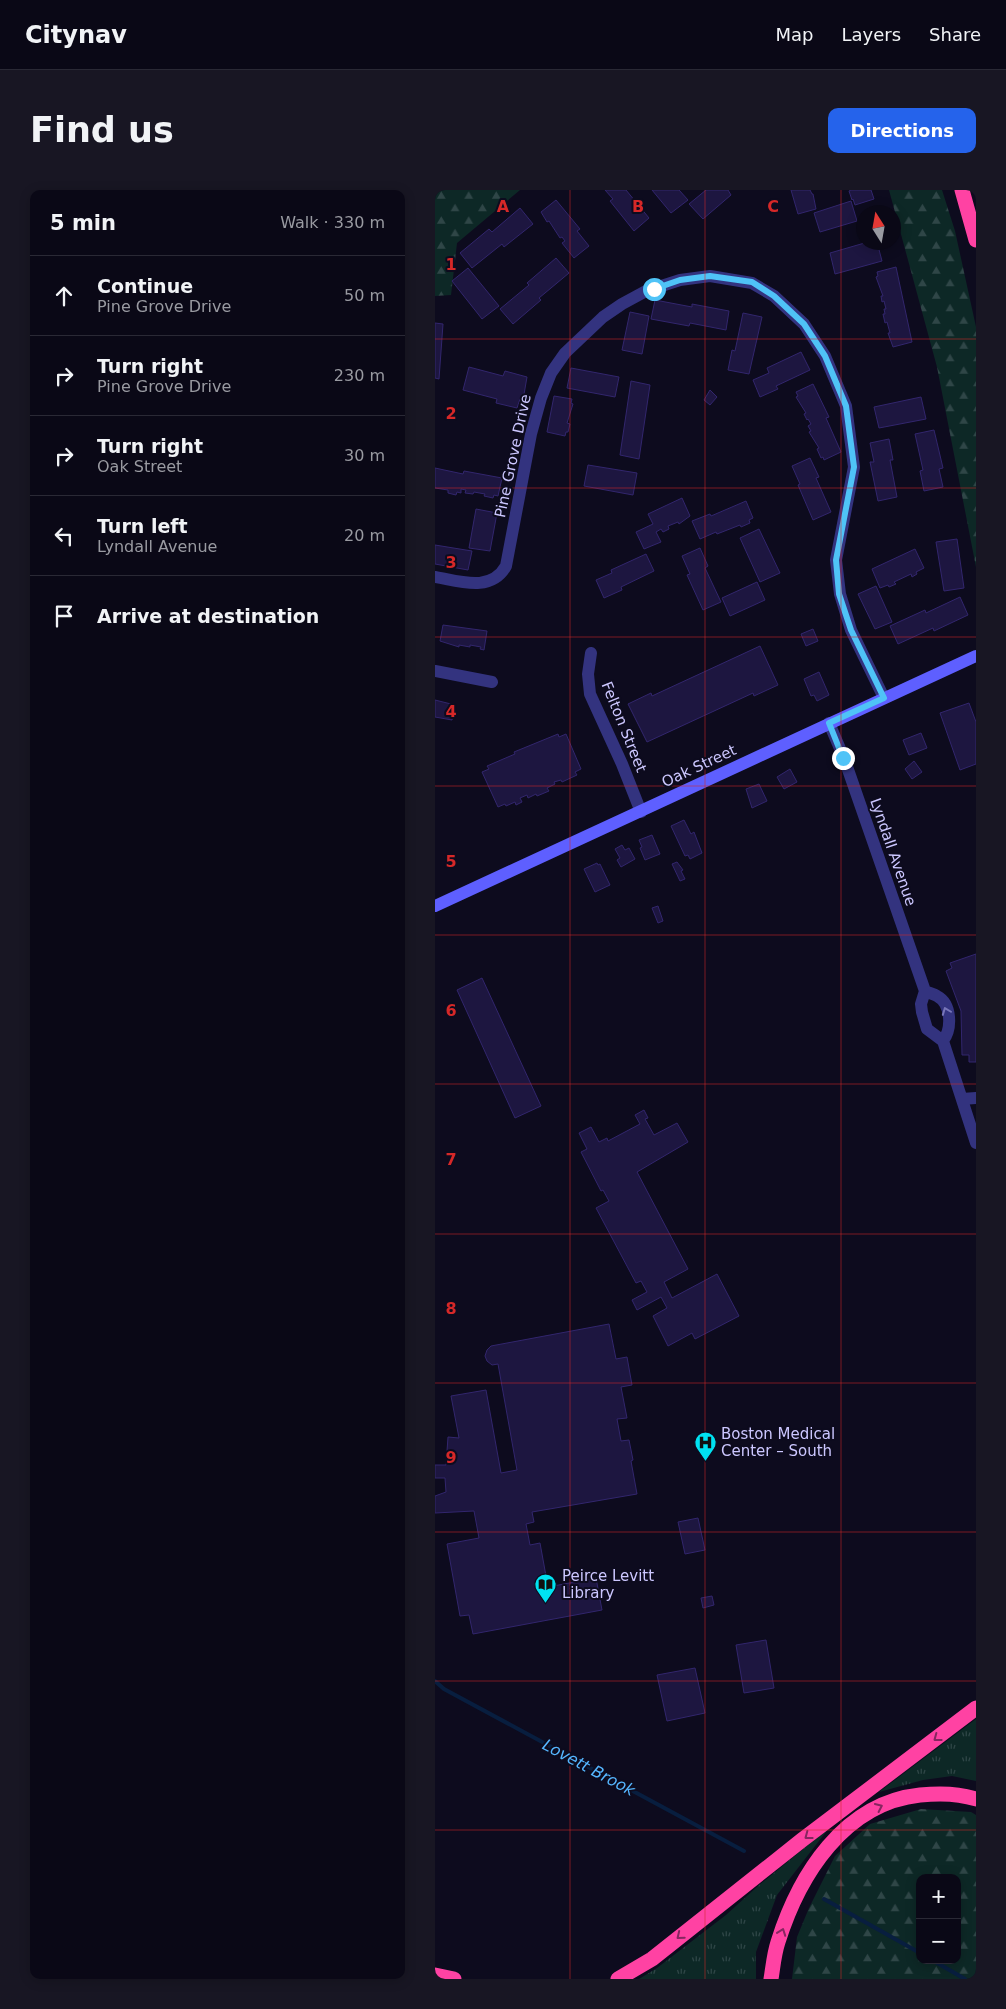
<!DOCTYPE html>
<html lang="en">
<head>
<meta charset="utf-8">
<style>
  :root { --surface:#0a0816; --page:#181623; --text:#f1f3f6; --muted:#999aa1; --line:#2a2935; --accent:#2563eb }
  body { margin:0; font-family:"DejaVu Sans",sans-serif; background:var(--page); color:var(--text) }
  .controls { position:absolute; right:15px; bottom:15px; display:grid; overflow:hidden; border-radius:10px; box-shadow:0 2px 12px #0003 }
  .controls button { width:45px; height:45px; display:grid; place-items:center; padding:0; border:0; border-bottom:1px solid var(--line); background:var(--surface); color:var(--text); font:25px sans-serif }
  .compass { position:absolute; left:421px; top:15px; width:45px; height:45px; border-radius:50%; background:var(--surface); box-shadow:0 2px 12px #0003; rotate:349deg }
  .stop { position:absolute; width:15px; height:15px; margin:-11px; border:4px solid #4fc3f7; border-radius:50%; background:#fff }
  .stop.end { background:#4fc3f7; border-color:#fff; box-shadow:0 1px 5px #0008 }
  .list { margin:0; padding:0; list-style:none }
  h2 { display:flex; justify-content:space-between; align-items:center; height:65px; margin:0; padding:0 20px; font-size:21px }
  h2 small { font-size:16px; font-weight:400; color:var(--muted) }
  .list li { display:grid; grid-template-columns:32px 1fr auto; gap:15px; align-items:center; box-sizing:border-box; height:80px; padding:0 20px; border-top:1px solid var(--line) }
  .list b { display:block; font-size:19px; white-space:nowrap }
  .list p { margin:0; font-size:16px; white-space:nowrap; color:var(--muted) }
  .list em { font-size:16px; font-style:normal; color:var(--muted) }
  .icon { flex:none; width:28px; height:28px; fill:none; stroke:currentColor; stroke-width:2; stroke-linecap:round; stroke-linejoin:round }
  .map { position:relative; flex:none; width:541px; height:1789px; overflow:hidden; border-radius:10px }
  header { display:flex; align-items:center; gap:30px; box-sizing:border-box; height:70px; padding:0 25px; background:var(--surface); border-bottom:1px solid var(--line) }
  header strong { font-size:24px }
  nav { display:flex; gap:28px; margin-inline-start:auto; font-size:18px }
  .intro { display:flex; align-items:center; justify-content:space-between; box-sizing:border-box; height:120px; padding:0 30px }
  h1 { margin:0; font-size:35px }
  .button { padding:12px 22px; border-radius:10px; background:var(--accent); color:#fff; font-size:18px; font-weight:700 }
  main { display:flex; gap:30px; padding:0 30px }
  aside { flex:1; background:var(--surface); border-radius:10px; box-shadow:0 2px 12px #0003 }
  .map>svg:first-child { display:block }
  .grass { fill:url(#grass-tufts) }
  .forest { fill:url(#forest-firs); fill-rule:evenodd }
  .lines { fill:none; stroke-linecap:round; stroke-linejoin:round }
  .stream { stroke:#081e3f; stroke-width:4 }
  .building { fill:#1d1640; stroke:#32266d }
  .street { stroke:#33337f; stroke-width:12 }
  .secondary { stroke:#5e5fff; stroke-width:12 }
  .highway { stroke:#ff42a3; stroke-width:15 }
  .oneway { stroke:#7876b9 }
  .oneway2 { stroke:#862660 }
  .route { stroke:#4fc3f7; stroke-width:6 }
  .grid { fill:none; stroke:#d62828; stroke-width:1; stroke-opacity:0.55 }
  .labels { text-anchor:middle; stroke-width:4; stroke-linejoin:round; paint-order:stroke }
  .street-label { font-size:15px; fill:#ccc7ff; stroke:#0d0b1e }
  .poi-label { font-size:15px; fill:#ccc7ff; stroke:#0d0b1e; text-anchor:start }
  .water-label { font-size:16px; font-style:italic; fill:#55b6ff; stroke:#0d0b1e }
  .grid-label { font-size:16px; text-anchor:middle; font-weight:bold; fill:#d62828; stroke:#0d0b1e; stroke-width:4; stroke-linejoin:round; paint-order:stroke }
</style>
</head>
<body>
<header>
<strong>Citynav</strong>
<nav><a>Map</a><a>Layers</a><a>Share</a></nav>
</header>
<div class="intro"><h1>Find us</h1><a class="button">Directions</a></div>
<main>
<aside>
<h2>5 min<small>Walk · 330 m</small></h2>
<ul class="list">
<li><svg class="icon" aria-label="ahead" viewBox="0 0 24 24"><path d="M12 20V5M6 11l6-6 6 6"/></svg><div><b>Continue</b><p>Pine Grove Drive</p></div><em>50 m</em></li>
<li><svg class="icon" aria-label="right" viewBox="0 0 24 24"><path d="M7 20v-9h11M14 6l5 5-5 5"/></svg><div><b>Turn right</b><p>Pine Grove Drive</p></div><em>230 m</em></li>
<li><svg class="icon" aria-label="right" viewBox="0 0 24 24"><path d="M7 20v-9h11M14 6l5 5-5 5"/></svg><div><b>Turn right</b><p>Oak Street</p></div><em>30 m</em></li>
<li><svg class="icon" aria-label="left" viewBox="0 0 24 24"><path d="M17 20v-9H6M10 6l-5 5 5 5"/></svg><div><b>Turn left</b><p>Lyndall Avenue</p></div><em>20 m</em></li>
<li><svg class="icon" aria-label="arrive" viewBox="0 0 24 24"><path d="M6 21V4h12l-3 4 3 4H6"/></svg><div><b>Arrive at destination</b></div></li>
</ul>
</aside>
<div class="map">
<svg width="541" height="1789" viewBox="0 0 541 1789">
  <defs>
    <pattern id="grass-tufts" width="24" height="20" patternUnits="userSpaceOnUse" patternTransform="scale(1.25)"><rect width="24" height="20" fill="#0d2826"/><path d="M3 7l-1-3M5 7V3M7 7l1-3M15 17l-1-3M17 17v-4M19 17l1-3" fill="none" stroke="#2f4647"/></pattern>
    <pattern id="forest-firs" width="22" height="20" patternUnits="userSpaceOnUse" patternTransform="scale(1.25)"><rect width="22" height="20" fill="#0d2826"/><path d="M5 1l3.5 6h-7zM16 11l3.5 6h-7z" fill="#2f4647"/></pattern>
  </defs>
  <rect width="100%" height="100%" fill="#0d0b1e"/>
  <path class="grass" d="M541 1529V1591L517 1586 488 1590 444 1602Z
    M394 1638 342 1705 321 1762V1789H204L222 1778 291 1725 323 1696Z"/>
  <path class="forest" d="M0 0H85L22 53 16 105 0 106Z
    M454 0H507L520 41 541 137V377L502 177Z
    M486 1619 536 1622 541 1625V1789H357L362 1747 374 1718 400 1666 435 1634ZM485 1688H522V1770H485Z"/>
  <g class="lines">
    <path class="stream" d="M0 1491 9 1499 309 1661
      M389 1709 485 1763
      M497 1770 530 1789"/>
  </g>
  <path class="building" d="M170 0H191L214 28 199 41 175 11 178 9Z
    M217 0H244L253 10 236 23Z
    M271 0H293L296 5 268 29 254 14Z
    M356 0H375L377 4H378L381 19 363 24Z
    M416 0H436L439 9 420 15 418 9 417 10 414 1Z
    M121 10 145 39 142 41 154 56 139 68 127 53 130 51 127 47 125 48 114 31 112 32 106 22Z
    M416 11 422 31 385 42 379 23Z
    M85 18 98 34 69 57 67 54 37 78 25 63 54 39 57 42Z
    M433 52H442L447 71 400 84 395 63Z
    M121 68 134 83 104 108 106 110 78 134 65 119 94 95 92 93Z
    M461 77 477 152 458 157 453 143H455L452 132 450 133 448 124H450L449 119H451L449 111 447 112 446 106H448L441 87 443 86 442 82Z
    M33 78 64 116 47 129 17 91Z
    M220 110 257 117V114L294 121 291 140 255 133 254 136 216 129Z
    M195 122 214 126 207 164 187 160Z
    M308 123 327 127 314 184 293 180 297 160 300 161Z
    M0 133 8 134 4 189 0 188Z
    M366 162 375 180 341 196 343 199 325 207 318 190 334 183 332 178Z
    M34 177 68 186 70 181 92 187 88 210 85 209 82 218 61 213 62 209 28 200Z
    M136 178 184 187 180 207 132 198Z
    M196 191 215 195 204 269 185 265Z
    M378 194 394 227 391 228 406 262 389 270 388 267 386 268 382 259 384 258 374 242 376 241 373 236 376 234 373 229 372 230 369 224 371 223 361 207 363 206 361 202Z
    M275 200 282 207 275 215 269 210Z
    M119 206 137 209 136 213 138 214 132 233 135 234 133 242H131L130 246 112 242Z
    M486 207 491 229 444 238 439 217Z
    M499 240 508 278 504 279 508 297 489 301 485 281 488 280 480 244Z
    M454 249 458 270H455L462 307 443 311 435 272H439L435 253Z
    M375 268 384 287 381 288 396 322 378 330 363 295 365 294 357 276Z
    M153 275 202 283 198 305 149 296Z
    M0 278 28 284 29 281 67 288 63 306 59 305 58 308 49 306 50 304 39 302 38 304 30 303 31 300 26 299V303L22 302 21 305 13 303V300L0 298Z
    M247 308 255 326 244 334 243 332 233 336 234 339 228 342 226 339 221 342 226 352 209 359 201 342 218 334 213 324Z
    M311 311 318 328 314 330 315 333 306 337 305 335 282 344 281 342 265 349 257 331 275 324 276 326Z
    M41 319 62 323 55 361 34 358Z
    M324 339 345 383 325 392 305 348Z
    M522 349 529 398 509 401 501 352Z
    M0 355 37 361 33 380 0 374Z
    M265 358 273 376 270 378 286 412 268 420 252 385 255 384 247 366Z
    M480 359 489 378 481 382 482 384 477 387 476 384 459 392 461 394 454 397 453 395 445 398 437 379Z
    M211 364 219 381 186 397 187 400 169 408 161 390 177 383 176 380Z
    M322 392 330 410 295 426 287 408Z
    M441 396 457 432 440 439 423 404Z
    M525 407 533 425 499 441 498 438 463 454 455 436 490 420 491 423Z
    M8 435 52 441 49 460 45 459 46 457 35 455V457L24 455V457L5 451Z
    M378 439 383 451 371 456 366 444Z
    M325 456 343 495 319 506 318 503 212 552 193 514 216 503 217 506Z
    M384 482 394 505 382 511 379 505 376 506 369 489Z
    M0 510 20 515 17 530 0 527Z
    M534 513 541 532V574L525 580 505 523Z
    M486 543 492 558 474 565 468 550Z
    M123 544 124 547 131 544 146 579 140 582 142 585 127 592 126 590 119 592 120 594 112 598 114 601 102 606 101 604 93 608 92 605 85 608 87 612 81 615 80 612 71 616 70 614 63 617 47 582 54 579 52 576 80 564 79 562Z
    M479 571 487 582 477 589 470 579Z
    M355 579 362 592 349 599 342 587Z
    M324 594 332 611 317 618 311 599Z
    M249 630 256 644 259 642 267 663 255 669 253 665 250 666 236 636Z
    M217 645 225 664 210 670 205 658 207 657 204 650Z
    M187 655 190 660 194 658 200 669 186 677 182 670 185 668 180 659Z
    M242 672 248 680 246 681 250 689 245 691 237 674Z
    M162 673 163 675 165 674 175 695 160 702 149 679Z
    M223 716 228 731 223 733 217 718Z
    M541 764V872H534V865H527L526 821 511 781 517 778 515 773Z
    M47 788 106 916 80 928 22 800Z
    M209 920 213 928 210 929 219 945 242 933 253 952 202 982 253 1079 229 1092 237 1108 282 1084 304 1126 260 1149 257 1143 233 1156 218 1126 232 1118 226 1107 202 1120 197 1110 212 1102 206 1091 201 1093 161 1018 174 1011 168 1000 166 1001 146 962 152 959 144 943 156 937 164 952 172 948 173 951 205 934 200 925Z
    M174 1134 181 1169 192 1167 197 1195 186 1197 192 1228 182 1229 186 1251 194 1250 198 1270 196 1271 202 1304 97 1322 99 1332 91 1334 95 1355 105 1353 113 1397 161 1388 167 1420 38 1444 34 1425 25 1426 12 1354 44 1348 39 1321 0 1323V1306L11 1302 10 1288H0V1275H11L13 1247 24 1248 16 1206 51 1200 66 1283 82 1280 63 1174 57 1175 52 1171 50 1166 52 1160 56 1156Z
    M263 1328 270 1360 250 1364 243 1332Z
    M277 1406 279 1415 268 1418 266 1408Z
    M331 1450 339 1498 309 1503 301 1455Z
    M260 1478 270 1523 232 1531 222 1485Z"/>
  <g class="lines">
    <path class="street" d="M0 387C24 391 56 403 71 376L96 244 106 208 116 183 130 163 168 127 187 114 211 101 245 90 275 86 317 93 339 106 369 134 390 166 411 216 419 277 401 370 405 404 416 440 449 508
      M156 463 153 484 155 504 187 574 206 622
      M0 481 57 492
      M394 533 409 568 490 801 486 814 487 822 492 839 508 851 541 953
      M490 801C494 803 499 804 502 806 517 814 517 839 508 851
      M527 909 541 908"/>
    <path class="secondary" d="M0 716 541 466"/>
    <path class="highway" d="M527 0 541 50
      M0 1785 19 1789
      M183 1789 217 1769 367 1650 541 1518
      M336 1789C338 1777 339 1764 343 1752 364 1685 409 1613 485 1605 504 1603 523 1603 541 1609"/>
  </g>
  <defs><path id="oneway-chevron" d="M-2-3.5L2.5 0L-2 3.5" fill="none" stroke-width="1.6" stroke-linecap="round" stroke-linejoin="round" transform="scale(1.25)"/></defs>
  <use class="oneway" href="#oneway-chevron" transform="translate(511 821) rotate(-111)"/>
  <g class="oneway2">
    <use href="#oneway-chevron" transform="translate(502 1548) rotate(143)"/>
    <use href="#oneway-chevron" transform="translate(444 1617) rotate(-25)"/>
    <use href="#oneway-chevron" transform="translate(373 1646) rotate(143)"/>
    <use href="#oneway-chevron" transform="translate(347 1742) rotate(-70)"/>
    <use href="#oneway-chevron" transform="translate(245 1746) rotate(141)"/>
  </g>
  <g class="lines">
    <path class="route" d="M219 99 245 90 275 86 317 92 339 106 369 134 390 166 411 216 419 277 401 370 404 404 416 440 449 508 394 533 408 568"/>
  </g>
  <path class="grid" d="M135 0V1789M270 0V1789M406 0V1789M0 149H541M0 298H541M0 447H541M0 596H541M0 745H541M0 894H541M0 1044H541M0 1193H541M0 1342H541M0 1491H541M0 1640H541"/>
  <defs>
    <symbol id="hospital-pin" viewBox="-11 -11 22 30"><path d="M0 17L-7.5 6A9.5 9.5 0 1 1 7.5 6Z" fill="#00e2f2" stroke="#0d0b1e"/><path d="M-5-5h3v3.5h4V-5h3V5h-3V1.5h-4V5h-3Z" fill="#111"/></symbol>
    <symbol id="library-pin" viewBox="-11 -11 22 30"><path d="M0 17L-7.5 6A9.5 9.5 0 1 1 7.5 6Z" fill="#00e2f2" stroke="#0d0b1e"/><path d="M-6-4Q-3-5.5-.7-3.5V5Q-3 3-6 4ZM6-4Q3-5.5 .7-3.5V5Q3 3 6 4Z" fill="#111"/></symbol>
  </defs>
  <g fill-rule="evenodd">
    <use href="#hospital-pin" x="258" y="1240" width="25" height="34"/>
    <use href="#library-pin" x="98" y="1382" width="25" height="34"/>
  </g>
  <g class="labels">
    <g class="street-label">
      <text transform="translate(78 266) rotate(-78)" y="5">Pine Grove Drive</text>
      <text transform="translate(189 537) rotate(68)" y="5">Felton Street</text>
      <text transform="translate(264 576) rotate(-25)" y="5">Oak Street</text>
      <text transform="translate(458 662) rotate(71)" y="5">Lyndall Avenue</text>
    </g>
    <g class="poi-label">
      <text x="286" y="1249">Boston Medical<tspan x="286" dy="17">Center – South</tspan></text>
      <text x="127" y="1391">Peirce Levitt<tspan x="127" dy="17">Library</tspan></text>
    </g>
    <g class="water-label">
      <text transform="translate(154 1577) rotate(28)" y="6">Lovett Brook</text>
    </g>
  </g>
  <g class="grid-label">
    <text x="68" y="22">A</text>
    <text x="203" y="22">B</text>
    <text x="338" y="22">C</text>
    <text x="16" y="80">1</text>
    <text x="16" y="229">2</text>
    <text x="16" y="378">3</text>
    <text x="16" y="527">4</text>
    <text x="16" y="677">5</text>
    <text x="16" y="826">6</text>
    <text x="16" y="975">7</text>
    <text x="16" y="1124">8</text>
    <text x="16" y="1273">9</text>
  </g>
</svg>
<div class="controls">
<button>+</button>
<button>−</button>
</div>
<svg class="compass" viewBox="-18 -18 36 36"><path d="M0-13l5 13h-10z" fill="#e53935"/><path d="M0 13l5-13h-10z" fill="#999aa1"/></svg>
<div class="stop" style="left:219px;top:99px"></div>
<div class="stop end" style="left:408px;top:568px"></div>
</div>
</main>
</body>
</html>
